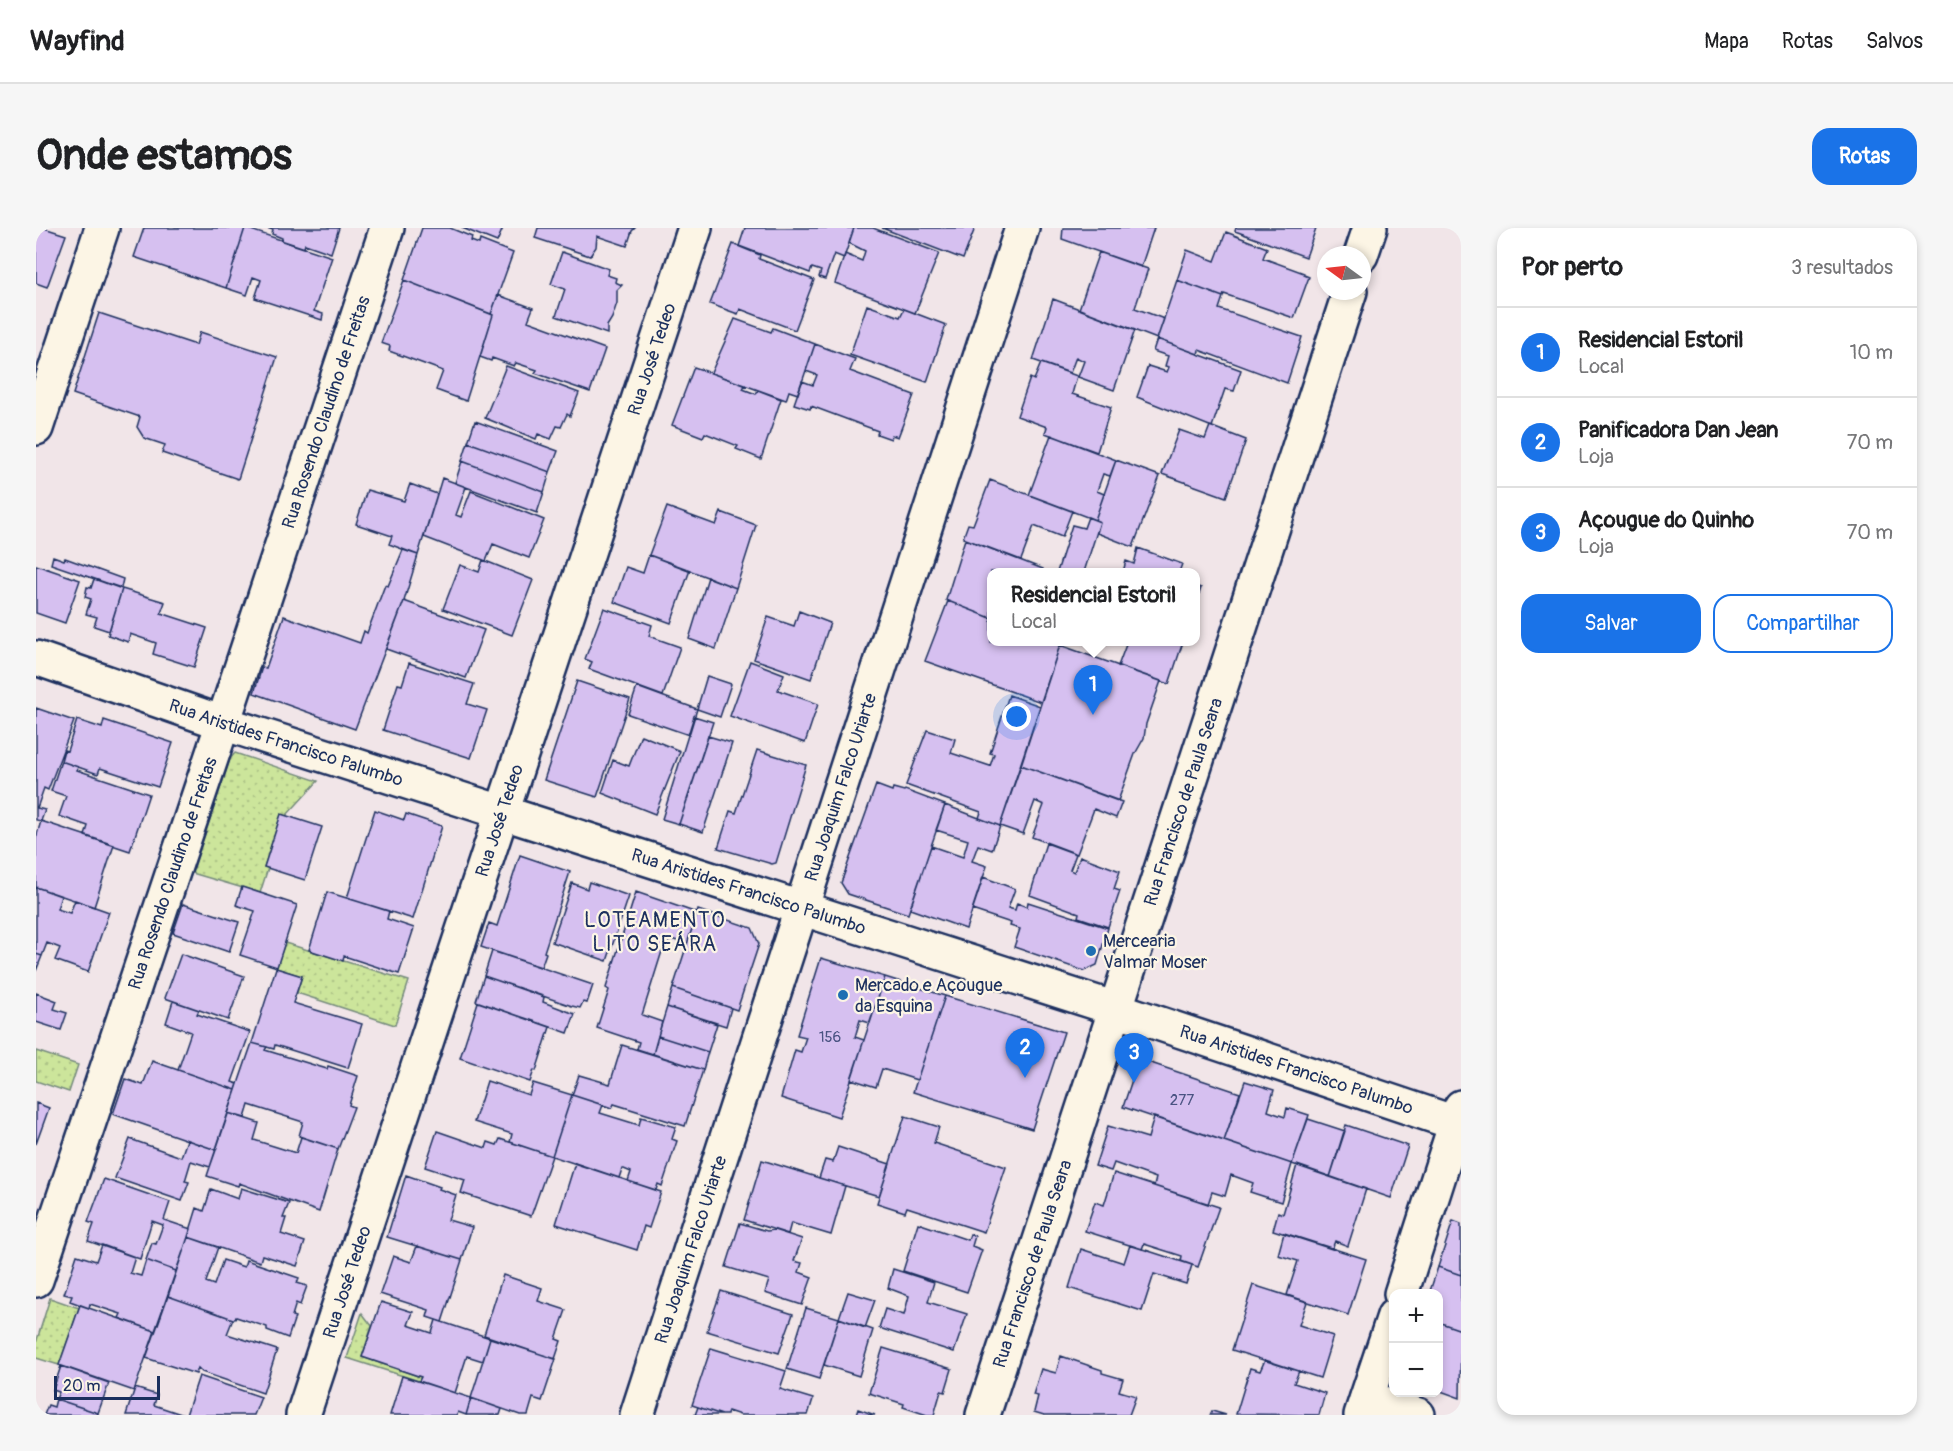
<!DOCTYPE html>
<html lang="pt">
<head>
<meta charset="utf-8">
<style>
  :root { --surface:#fff; --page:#f6f6f6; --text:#202124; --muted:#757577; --line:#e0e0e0; --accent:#1a73e8 }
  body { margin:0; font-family:Pangolin,sans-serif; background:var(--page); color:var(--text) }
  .controls { position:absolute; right:18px; bottom:18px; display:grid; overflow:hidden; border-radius:12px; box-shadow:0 3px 9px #0003 }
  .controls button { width:54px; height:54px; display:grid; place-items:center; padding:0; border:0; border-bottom:2px solid var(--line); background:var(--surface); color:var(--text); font:30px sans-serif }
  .compass { position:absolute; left:1281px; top:18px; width:54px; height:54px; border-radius:50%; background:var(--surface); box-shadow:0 3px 9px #0003; rotate:285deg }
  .scale { position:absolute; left:18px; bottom:15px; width:106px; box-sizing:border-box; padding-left:6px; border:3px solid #1b2f5e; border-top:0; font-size:16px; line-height:21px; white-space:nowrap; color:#1b2f5e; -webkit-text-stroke:4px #fcf5e5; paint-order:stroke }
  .you { position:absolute; left:981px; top:489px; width:21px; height:21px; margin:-15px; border:4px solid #fff; border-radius:50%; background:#1a73e8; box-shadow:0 0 0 9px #1a73e833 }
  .badge { display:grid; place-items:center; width:39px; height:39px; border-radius:50%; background:var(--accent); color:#fff; font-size:20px; font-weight:700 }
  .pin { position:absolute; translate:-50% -50px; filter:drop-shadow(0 2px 3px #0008) }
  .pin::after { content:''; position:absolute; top:32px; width:21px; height:18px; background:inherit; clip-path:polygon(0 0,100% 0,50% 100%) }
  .popup { position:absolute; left:951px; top:340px; width:213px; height:78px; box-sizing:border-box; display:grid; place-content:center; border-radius:12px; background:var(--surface); filter:drop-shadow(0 2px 4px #0005); font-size:20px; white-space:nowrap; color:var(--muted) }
  .popup b { font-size:22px; color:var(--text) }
  .popup::after { content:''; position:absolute; left:50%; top:100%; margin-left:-12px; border:12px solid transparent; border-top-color:var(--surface) }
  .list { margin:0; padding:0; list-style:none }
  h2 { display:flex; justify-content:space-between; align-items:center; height:78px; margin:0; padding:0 24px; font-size:26px }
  h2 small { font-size:20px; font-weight:400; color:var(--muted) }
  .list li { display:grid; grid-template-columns:39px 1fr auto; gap:18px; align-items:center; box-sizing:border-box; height:90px; padding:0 24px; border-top:2px solid var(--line) }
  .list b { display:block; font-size:22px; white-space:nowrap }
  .list p { margin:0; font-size:20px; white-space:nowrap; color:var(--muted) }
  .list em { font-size:20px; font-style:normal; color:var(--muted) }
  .actions { display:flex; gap:12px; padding:18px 24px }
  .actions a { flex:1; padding:14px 0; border:2px solid var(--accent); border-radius:18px; text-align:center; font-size:21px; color:var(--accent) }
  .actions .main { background:var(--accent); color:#fff }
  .map { position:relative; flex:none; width:1425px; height:1187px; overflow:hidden; border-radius:18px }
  header { display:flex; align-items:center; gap:36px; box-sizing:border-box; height:84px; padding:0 30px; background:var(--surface); border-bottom:2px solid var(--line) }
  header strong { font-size:28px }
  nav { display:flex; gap:33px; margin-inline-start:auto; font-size:21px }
  .intro { display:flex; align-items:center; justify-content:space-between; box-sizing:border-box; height:144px; padding:0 36px }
  h1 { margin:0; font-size:42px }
  .button { padding:15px 27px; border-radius:18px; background:var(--accent); color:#fff; font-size:21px; font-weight:700 }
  main { display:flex; gap:36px; padding:0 36px }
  aside { flex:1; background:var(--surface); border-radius:18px; box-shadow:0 3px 9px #0003 }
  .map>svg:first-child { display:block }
  .grass { fill:url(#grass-dots); stroke:#748a7c; stroke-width:1.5 }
  .building { fill:#d6c0f0; stroke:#1b2f5e; stroke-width:1.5 }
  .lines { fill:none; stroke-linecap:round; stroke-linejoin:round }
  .minor-casing { stroke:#1b2f5e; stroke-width:38 }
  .tertiary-casing { stroke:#1b2f5e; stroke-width:38 }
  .minor { stroke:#fcf5e5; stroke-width:33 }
  .tertiary { stroke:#fcf5e5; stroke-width:33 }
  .poi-dot { fill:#1f6fb2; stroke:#fcf5e5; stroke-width:2 }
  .labels { text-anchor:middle; stroke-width:4.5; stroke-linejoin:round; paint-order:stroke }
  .number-label { font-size:15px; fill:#4a5382 }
  .street-label { font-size:18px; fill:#1b2f5e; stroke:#fcf5e5 }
  .poi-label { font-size:18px; fill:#1b2f5e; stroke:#fcf5e5; text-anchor:start }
  .quarter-label { font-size:21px; letter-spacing:1.5px; fill:#1b2f5e; stroke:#fcf5e5 }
</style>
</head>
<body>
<header>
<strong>Wayfind</strong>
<nav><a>Mapa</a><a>Rotas</a><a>Salvos</a></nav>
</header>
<div class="intro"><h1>Onde estamos</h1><a class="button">Rotas</a></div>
<main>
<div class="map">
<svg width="1425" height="1187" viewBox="0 0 1425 1187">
  <defs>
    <pattern id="grass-dots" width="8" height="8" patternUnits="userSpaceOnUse" patternTransform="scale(1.5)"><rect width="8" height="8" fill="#cce59b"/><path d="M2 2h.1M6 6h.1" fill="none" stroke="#afc588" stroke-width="1.8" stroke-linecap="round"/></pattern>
  </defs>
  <rect width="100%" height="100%" fill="#f1e5e8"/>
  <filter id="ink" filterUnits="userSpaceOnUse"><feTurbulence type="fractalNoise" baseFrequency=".0167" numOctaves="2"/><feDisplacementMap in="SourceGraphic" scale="12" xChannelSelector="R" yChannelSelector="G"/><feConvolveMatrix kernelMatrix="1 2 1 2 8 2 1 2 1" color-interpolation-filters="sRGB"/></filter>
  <g filter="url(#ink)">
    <path class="grass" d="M199 525 282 553 250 588 245 587 228 639 232 640 224 665 156 645 194 531Z
      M249 715 373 753 359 797 261 765 266 748 240 740Z
      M0 823 42 837 33 864 0 853Z
      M14 1070 43 1080 23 1137 0 1130V1115Z
      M326 1085 336 1098 326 1129 385 1149 383 1153 311 1130Z"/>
    <path class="building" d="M0 0H8L30 7 11 59 0 55Z
      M108 0H209L190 60 98 29Z
      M209 0 296 29 278 83 287 86 286 92 219 70 225 52 217 49 211 67 190 60Z
      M231 0H303L295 25 269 16 268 20 246 13V10L236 6 237 2Z
      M386 0H414L436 9 435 13 443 16 444 12 477 25 455 86 368 52Z
      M426 0H467L461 14Z
      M502 0H599L596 3 591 18 561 8 560 19 554 28 499 10Z
      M709 0H818L808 30 798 26 789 51 783 49 785 43 776 40 774 45 703 18Z
      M818 0H837L903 25 879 85 799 55 809 26 826 33 829 23 813 15Z
      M846 0H939L927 31Z
      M1027 0H1118L1105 39 1026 11Z
      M1200 0H1280L1270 29 1199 3Z
      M1190 4 1231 20 1227 30 1268 45V47L1273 49 1258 90 1188 66 1187 69 1141 52 1151 22 1179 33Z
      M697 16 724 27 723 31 778 52 759 102 704 81 702 86 674 76Z
      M526 24 573 41 571 47 580 50 579 54 586 57 581 62V75L576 90 571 98V106L520 88 529 61 515 56Z
      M1063 24 1112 41 1099 80 1128 91 1121 111 1043 81Z
      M368 52 457 87 430 173 400 162 407 143 353 123 354 118 345 115Z
      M1141 52 1187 69 1183 81 1266 109 1251 155 1163 122 1162 126 1121 111Z
      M462 67 497 80 492 93 569 121 554 164 499 145 501 142 480 135 478 138 456 130 455 133 444 129 457 87 455 86Z
      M1017 71 1099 102 1078 162 1042 149 1048 133 1040 129 1034 145 997 132Z
      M831 77 864 89 868 81 910 97 891 154 814 127Z
      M63 85 160 117 164 104 241 129 202 251 126 225 129 217 108 210 101 199 104 189 37 166Z
      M699 91 735 104 737 100 779 116 762 166 753 163 750 172 675 145Z
      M1121 111 1205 142 1198 163 1189 161 1176 199 1101 169 1112 138 1131 144 1133 139 1129 138 1132 128 1117 123Z
      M779 116 819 131 814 143 878 167 862 209 856 207 855 211 841 206 842 203 775 178 774 181 758 176 766 153 777 157 781 147 770 143Z
      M1005 135 1041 148 1036 166 1075 179 1061 224 1009 205 1011 199 981 188 994 150 998 152Z
      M470 138 543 165 534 188 531 186 525 199 521 198 515 211 502 206 500 211 449 190Z
      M658 139 709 157 707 161 720 166 722 162 745 171 725 231 700 221 702 218 669 205 667 209 636 197Z
      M439 193 522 223 514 244 432 214Z
      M1174 198 1210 212 1190 269 1126 246 1143 202 1169 211Z
      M1015 207 1080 232 1074 248 1067 246 1061 263 1068 266 1059 292 993 267Z
      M432 214 514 244 508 264 426 233Z
      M1080 232 1124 248 1097 319 1061 305 1064 294 1059 292Z
      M426 233 508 264 501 285 419 255Z
      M406 250 430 259 420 287 425 289 435 263 508 292 493 330 457 316 450 333 388 309Z
      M954 252 1036 283 1026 309 998 298 985 332 927 310 932 296 937 297Z
      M374 256 401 266 382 327 353 316 356 308 320 296 331 262 368 273Z
      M631 279 680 297 685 284 720 297 700 360 613 327Z
      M1052 289 1064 294 1048 344H1021L1036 297 1048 300Z
      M929 311 1007 341 1006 344H955V390L912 373 910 372Z
      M1102 320 1146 336 1143 344H1087L1090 333 1098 336Z
      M367 322 382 327 368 373 319 501 218 465 226 439 230 440 248 388 324 415 328 403 331 405 349 357 352 358Z
      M613 327 654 342 635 395 578 374 590 339 607 345Z
      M17 328 28 332 29 330 87 351 85 360 15 336Z
      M447 332 497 352 476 407 407 381 424 337 443 344Z
      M0 337 44 352 29 395 0 385Z
      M672 349 700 360 680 421 653 411Z
      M58 351 86 361 73 403 58 398 61 389 50 386 55 371 49 369 51 359 55 360Z
      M1159 358 1165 360 1159 379Z
      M86 361 129 374 125 385 171 400 158 439 117 426 120 415 94 406 92 414 72 407Z
      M368 373 448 402 430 450 350 421Z
      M912 373 955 390V414H1016L1024 417 1005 474 889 433Z
      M568 380 616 397 613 408 644 419 627 468 553 441 556 434 549 431Z
      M763 383 794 395 775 451 718 431 732 389 758 398Z
      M1091 414H1147L1133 456 1082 438Z
      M1024 417 1125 453 1110 496 1108 510 1099 526 1082 573 985 537Z
      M714 433 748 446 742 462 782 476 769 515 694 488Z
      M373 435 438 456 431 476 451 482 435 530 347 502 362 456 366 457Z
      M671 448 695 456 684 489 661 481Z
      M541 453 594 471 561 569 508 552Z
      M601 459 661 481 653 507 592 486Z
      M973 467 1004 478 964 598 943 590 945 584 870 557 891 502 919 511 915 525 954 538 958 526 954 525Z
      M0 480 38 493 12 562 8 560 1 580 9 582 5 593 0 592Z
      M658 488 677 494 643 596 626 591Z
      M41 492 66 500 68 492 137 515 122 559 64 540 62 546 25 533 28 522 31 523Z
      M605 507 644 523 619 586 566 565 577 532 593 538Z
      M672 508 696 515 667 604 643 596Z
      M721 522 770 537 740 635 736 636 682 620 694 583 700 585Z
      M25 533 42 539 41 542 113 566 94 623 49 608 52 598 23 588 30 568 15 563Z
      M985 537 1086 574 1080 590 1058 581 1041 626 996 609 1008 577 999 573 987 606 964 598Z
      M840 557 856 563 857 560 868 563 869 562 909 577 872 686 812 666 805 655Z
      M909 577 964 598 956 622 942 617 936 633 951 638 930 701 874 681 895 618 927 629 932 612 900 602Z
      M339 582 368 592 370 586 406 598 377 691 311 670Z
      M245 586 286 599 269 652 228 639Z
      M5 593 78 617 58 679 0 659V610Z
      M1010 615 1040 626 1034 642 1038 644 1044 628 1084 643 1078 661 1084 663 1072 699 1042 689 1043 685 994 667Z
      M484 627 534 644 508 724 510 725 505 739 445 719 453 695 461 698Z
      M947 649 979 661 972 680 979 682 981 675 991 679 992 674 1072 700 1061 737 1048 743 978 719 984 701 974 698 975 695 936 682Z
      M553 654 593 668 571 733 516 714 536 655 551 661Z
      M0 659 25 668 21 681 34 685 39 672 73 684 52 744 19 732 24 720 11 715 6 728 0 726Z
      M206 659 261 677 241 739 204 727 219 683 200 677Z
      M291 664 353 683 351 691 378 700 363 746 308 728 307 733 273 722Z
      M600 664 661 685 651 716 635 711 629 720H627L606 787 626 794 617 826 601 821 603 814 561 800 573 762 570 760Z
      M147 676 203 694 193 724 137 705Z
      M662 682 716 700 723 716 701 782 637 760Z
      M456 723 557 757 551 775 547 774 544 780 536 778 448 748Z
      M0 726 6 728 0 743Z
      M145 726 208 748 192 792 129 770Z
      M785 730 849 749 834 795 824 792 819 809 828 812 803 889 745 870 759 822 765 824 770 809 761 807Z
      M240 740 266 748 257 775 326 796 312 840 239 817 238 821 216 815Z
      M448 748 508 769 507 774 539 786 532 805 440 773Z
      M849 749 909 768 881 852 846 841 840 859 815 851Z
      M637 760 695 780 690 798 631 779Z
      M0 765 21 773 18 781 31 785 25 802 0 794Z
      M909 768 1028 804 996 901 877 864Z
      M137 773 163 782 161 786 214 804 196 854 202 856 200 862 142 842 155 804 130 795Z
      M442 774 514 799 500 843 498 842 494 854 424 830Z
      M631 779 681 796 672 824 622 808Z
      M622 808 672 824 667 842 617 826Z
      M216 815 231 819 229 822 291 841 292 838 322 848 313 877 318 879 302 921 263 908 267 894 213 877 209 890 192 885Z
      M586 817 667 842 649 898 578 876 576 880 536 867 543 847 574 856Z
      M1103 831 1204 865 1188 913 1087 879Z
      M116 833 200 862 180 922 77 886 89 851 107 857Z
      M451 853 493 867 497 855 536 867 516 928 474 914 476 906 438 894Z
      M1209 853 1238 862 1232 883 1249 889 1251 880 1273 887 1256 936 1188 913Z
      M536 867 567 877 564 885 603 897 605 889 640 899 636 911 641 913 626 958 622 956 620 962 592 953 595 944 588 941H586L583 950 516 928Z
      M0 875 13 880 0 916Z
      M192 885 223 895 218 912 260 925 265 909 302 921 283 984 203 955 202 958 171 948Z
      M869 888 903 899 898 915 970 939 948 1004 871 979 869 984 841 975Z
      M1118 889 1256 936 1245 974 1214 964 1217 955 1195 947 1189 968 1176 964 1172 976 1118 958 1120 950 1078 935 1075 943 1059 938 1072 898 1112 910Z
      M1272 891 1309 903 1294 949 1256 936Z
      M1310 897 1372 918 1355 970 1294 949Z
      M401 903 450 920 452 914 461 917 464 911 516 928 495 988 425 965 429 952 389 939Z
      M94 911 145 929 151 912 180 922 174 939 155 933 149 953 153 954 146 973 79 950Z
      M802 919 854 936 843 968 783 950 789 932 797 934Z
      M726 932 809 958 795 1007 755 995 752 1006 708 992Z
      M539 935 625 964 613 1000 608 998 601 1022 520 996Z
      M1261 937 1330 961 1312 1018 1299 1013 1296 1021 1237 1002 1242 984 1247 986Z
      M1078 945 1183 979 1162 1039 1145 1033 1146 1028 1108 1016 1106 1021 1049 1003 1059 974 1068 977Z
      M370 947 404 959 403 961 420 967 412 992 436 999 426 1032 351 1009Z
      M68 951 134 974 128 992 155 1001 140 1043 110 1032 116 1015 120 1016 127 997 116 993 104 1031 52 1013 58 996 52 994Z
      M205 960 253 975 247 990H250L245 1006 269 1014 261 1038 226 1027 224 1034 152 1009 161 980 168 983 175 961 202 971Z
      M1417 993 1425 996V1047L1402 1039Z
      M704 995 731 1003 738 1002 766 1011 758 1033 766 1035 763 1044 776 1049 766 1077 729 1065 733 1052 690 1039Z
      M882 995 932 1012 934 1006 939 1008 936 1018 946 1022 931 1064 867 1043Z
      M1248 1005 1330 1031 1312 1087 1251 1067 1262 1033 1242 1027Z
      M152 1009 182 1019 170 1054 178 1057 187 1032 208 1039 210 1032 263 1050 261 1055 271 1058 264 1077 260 1075 256 1088 259 1089 252 1110 231 1102V1099L200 1089 199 1091H197L132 1068Z
      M66 1017 99 1029 94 1045 105 1048 110 1032 140 1043 119 1103 83 1090 85 1086 54 1076 53 1080 34 1073 36 1068 28 1066 41 1027 60 1033Z
      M1094 1017 1156 1037 1150 1056 1118 1046 1106 1083 1033 1060 1045 1021 1088 1035Z
      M381 1018 426 1032 406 1094 391 1089 393 1082 344 1066 357 1028 375 1034Z
      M1402 1039 1425 1047V1102L1402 1094V1066H1393Z
      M857 1041 898 1054 892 1074 931 1086 918 1124 843 1100 849 1081 868 1087 873 1068 852 1060Z
      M467 1047 506 1060 502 1073 530 1082 520 1111 525 1113 519 1131 448 1107Z
      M1217 1057 1271 1074 1263 1097 1297 1108 1284 1150 1196 1122Z
      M685 1063 757 1086 743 1125 671 1103Z
      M812 1064 839 1072 829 1100 803 1090Z
      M132 1068 197 1091 191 1106 241 1122 227 1165 166 1144 162 1140 160 1146 110 1130Z
      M345 1074 377 1084 372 1097 396 1105 400 1092 454 1110 447 1133 431 1128 419 1165 383 1153 385 1149 326 1129Z
      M44 1077 119 1103 98 1163 23 1137Z
      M770 1080 803 1090 783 1151 751 1141Z
      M803 1090 837 1102 823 1148 788 1137Z
      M1402 1094 1425 1102 1424 1170 1402 1162Z
      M454 1110 520 1131 506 1173 497 1170 492 1187H484L435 1170Z
      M675 1120 750 1143 744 1161 777 1171 772 1187H704L692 1183 691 1187H686L656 1177Z
      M847 1120 916 1141 909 1164 905 1163 898 1187H891L867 1179 868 1176 833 1165Z
      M1025 1128 1066 1142V1145L1087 1151 1083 1163 1100 1168 1093 1187H1008L998 1184 1002 1168 997 1167 1005 1141 1020 1145Z
      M1229 1132 1263 1143 1258 1155 1289 1165 1283 1187 1200 1186 1214 1140 1224 1143Z
      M25 1138 73 1155 62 1185 20 1171 23 1164 17 1162Z
      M163 1148 225 1169 218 1187H150Z
      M366 1148 435 1170 430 1187 422 1184 421 1187H354Z
      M99 1160 121 1167 118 1177 148 1187H90Z
      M435 1170 466 1181 464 1187H430Z
      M20 1171 62 1185V1187H8L12 1177 18 1179Z
      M662 1179 686 1187H659Z
      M822 1181 839 1187H820Z
      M1176 1183 1190 1187H1174Z"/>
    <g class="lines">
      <defs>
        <g id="minor">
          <path d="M0 200 66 0"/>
          <path id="s1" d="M0 430 187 495 1080 781 1425 897"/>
          <path id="s2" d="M0 1052 187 495 351 0"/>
          <path d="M1365 1066 1425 879"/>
          <path d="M1331 1170 1382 1187"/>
          <path id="s3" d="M267 1187 659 0"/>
          <path id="s4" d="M601 1187 986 0"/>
          <path d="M1325 1187 1358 1088"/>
        </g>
        <g id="tertiary">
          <path d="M1325 27 1334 0"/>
          <path id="s5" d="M947 1187 1314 63"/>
        </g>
      </defs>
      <use href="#minor" class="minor-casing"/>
      <use href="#tertiary" class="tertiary-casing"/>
      <use href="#minor" class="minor"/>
      <use href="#tertiary" class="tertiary"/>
    </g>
  </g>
  <g class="poi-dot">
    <circle cx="1055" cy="723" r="6"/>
    <circle cx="807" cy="767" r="6"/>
  </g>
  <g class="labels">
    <g class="number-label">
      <text x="794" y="814">156</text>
      <text x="1146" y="877">277</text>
    </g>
    <g class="street-label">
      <text dy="6" stroke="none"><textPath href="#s3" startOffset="1112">Rua José Tedeo</textPath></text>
      <text dy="6" stroke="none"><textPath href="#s2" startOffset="915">Rua Rosendo Claudino de Freitas</textPath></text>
      <text dy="6" stroke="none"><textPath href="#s1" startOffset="264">Rua Aristides Francisco Palumbo</textPath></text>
      <text dy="6" stroke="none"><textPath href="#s4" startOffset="660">Rua Joaquim Falco Uriarte</textPath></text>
      <text dy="6" stroke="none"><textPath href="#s5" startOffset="645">Rua Francisco de Paula Seara</textPath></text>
      <text dy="6" stroke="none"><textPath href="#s3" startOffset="626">Rua José Tedeo</textPath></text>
      <text dy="6" stroke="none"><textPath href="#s2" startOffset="429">Rua Rosendo Claudino de Freitas</textPath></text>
      <text dy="6" stroke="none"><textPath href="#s1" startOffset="750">Rua Aristides Francisco Palumbo</textPath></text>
      <text dy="6" stroke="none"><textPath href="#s1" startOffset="1326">Rua Aristides Francisco Palumbo</textPath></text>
      <text dy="6" stroke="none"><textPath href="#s4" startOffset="174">Rua Joaquim Falco Uriarte</textPath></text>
      <text dy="6" stroke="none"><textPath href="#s5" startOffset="159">Rua Francisco de Paula Seara</textPath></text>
      <text dy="6" stroke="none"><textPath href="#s3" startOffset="140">Rua José Tedeo</textPath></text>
    </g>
    <g class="poi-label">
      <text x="1067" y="719">Mercearia<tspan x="1067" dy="21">Valmar Moser</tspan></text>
      <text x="819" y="763">Mercado e Açougue<tspan x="819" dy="21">da Esquina</tspan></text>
    </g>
    <g class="quarter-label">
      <text x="619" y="699">LOTEAMENTO<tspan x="619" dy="24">LITO SEÁRA</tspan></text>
    </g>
  </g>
</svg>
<div class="controls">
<button>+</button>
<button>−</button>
</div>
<svg class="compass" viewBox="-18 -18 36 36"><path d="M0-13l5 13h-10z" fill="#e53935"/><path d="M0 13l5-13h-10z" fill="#757577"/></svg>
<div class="scale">20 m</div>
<div class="you"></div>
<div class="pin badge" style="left:1057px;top:487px">1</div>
<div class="popup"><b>Residencial Estoril</b>Local</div>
<div class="pin badge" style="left:989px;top:850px">2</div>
<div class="pin badge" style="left:1098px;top:855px">3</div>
</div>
<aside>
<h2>Por perto<small>3 resultados</small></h2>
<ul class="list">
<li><span class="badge">1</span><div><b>Residencial Estoril</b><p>Local</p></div><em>10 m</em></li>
<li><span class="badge">2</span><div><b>Panificadora Dan Jean</b><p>Loja</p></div><em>70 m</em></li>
<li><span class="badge">3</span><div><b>Açougue do Quinho</b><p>Loja</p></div><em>70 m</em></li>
</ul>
<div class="actions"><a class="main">Salvar</a><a>Compartilhar</a></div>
</aside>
</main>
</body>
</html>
